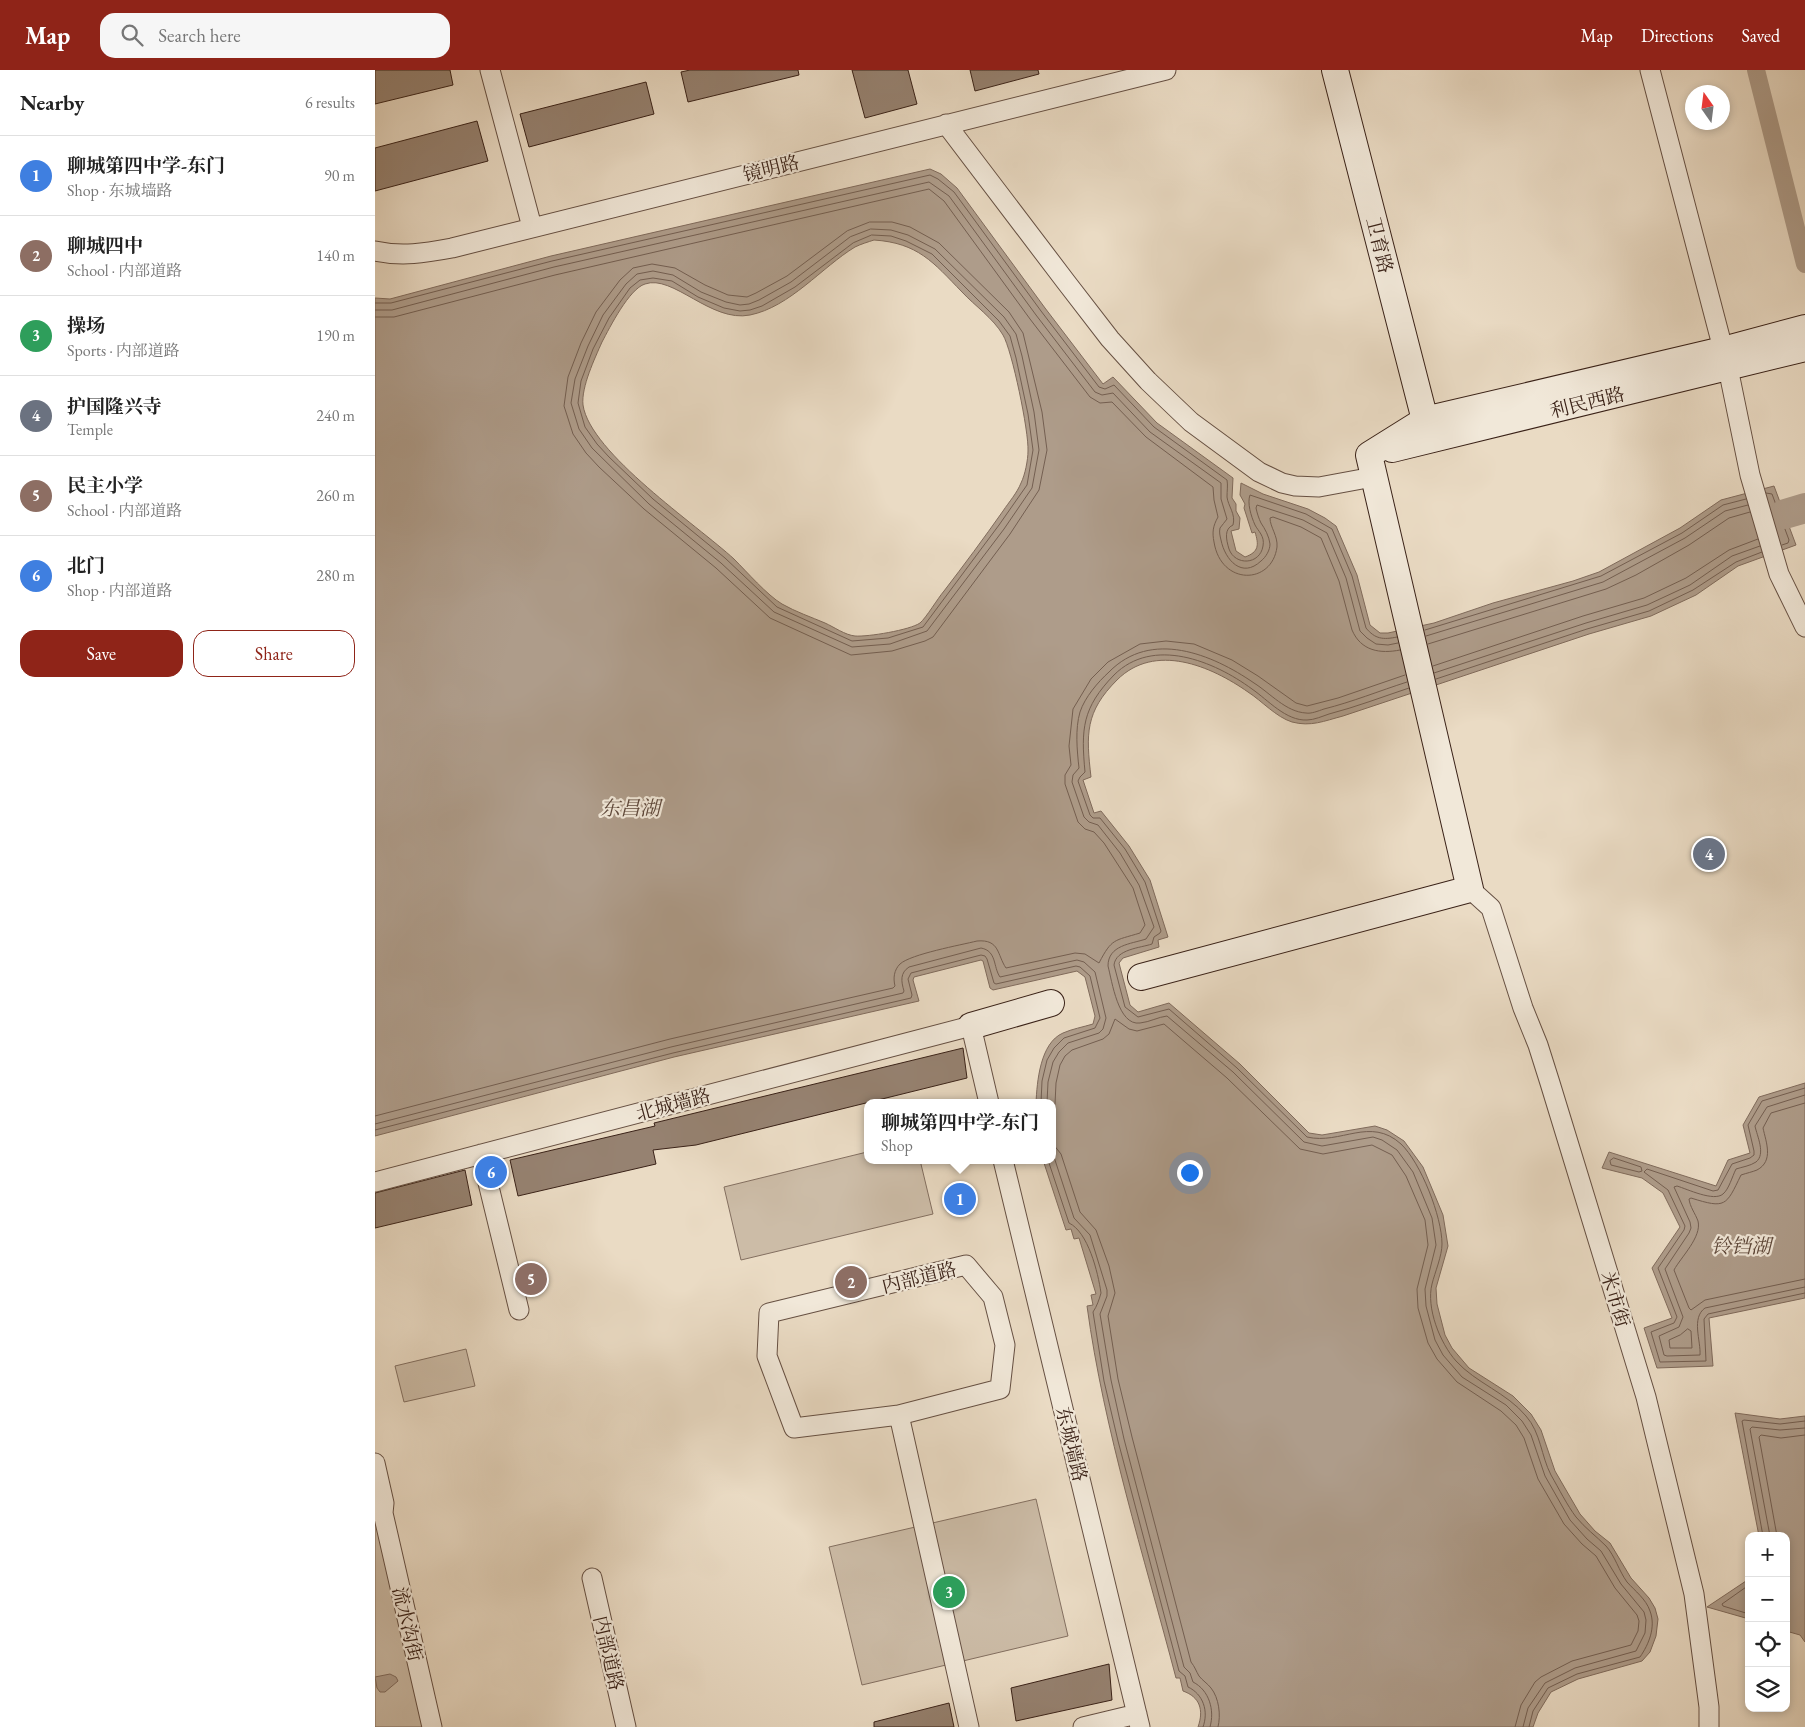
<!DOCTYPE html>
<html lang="en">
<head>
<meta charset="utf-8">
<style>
  :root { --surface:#fff; --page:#f6f6f6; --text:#222; --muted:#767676; --line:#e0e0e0; --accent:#8f2418 }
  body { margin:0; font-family:"EB Garamond","Noto Serif SC",serif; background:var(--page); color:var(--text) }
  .controls { position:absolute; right:15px; bottom:15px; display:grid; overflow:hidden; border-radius:10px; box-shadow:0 2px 8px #0003 }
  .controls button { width:45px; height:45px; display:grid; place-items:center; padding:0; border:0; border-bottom:1px solid var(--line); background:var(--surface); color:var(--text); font:25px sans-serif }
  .compass { position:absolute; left:1310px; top:15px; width:45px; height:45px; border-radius:50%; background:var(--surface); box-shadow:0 2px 8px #0003; rotate:346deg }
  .you { position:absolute; left:814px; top:1102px; width:18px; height:18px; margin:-12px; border:4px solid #fff; border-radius:50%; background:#1a73e8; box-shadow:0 0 0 8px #1a73e833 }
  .badge { display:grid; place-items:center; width:32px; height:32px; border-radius:50%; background:var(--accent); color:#fff; font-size:16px; font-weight:700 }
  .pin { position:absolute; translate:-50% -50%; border:2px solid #fff; box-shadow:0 1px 5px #0006 }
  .popup { position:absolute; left:489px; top:1029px; width:192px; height:65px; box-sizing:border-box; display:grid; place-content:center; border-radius:10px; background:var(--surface); filter:drop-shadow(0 1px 4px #0005); font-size:16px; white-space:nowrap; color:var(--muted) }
  .popup b { font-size:19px; color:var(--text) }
  .popup::after { content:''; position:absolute; left:50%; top:100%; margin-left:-10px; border:10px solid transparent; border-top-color:var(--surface) }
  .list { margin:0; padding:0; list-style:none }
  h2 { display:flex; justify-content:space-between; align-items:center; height:65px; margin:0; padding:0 20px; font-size:21px }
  h2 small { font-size:16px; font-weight:400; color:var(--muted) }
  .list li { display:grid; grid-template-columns:32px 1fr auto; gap:15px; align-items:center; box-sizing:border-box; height:80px; padding:0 20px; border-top:1px solid var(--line) }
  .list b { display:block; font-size:19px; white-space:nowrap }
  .list p { margin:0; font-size:16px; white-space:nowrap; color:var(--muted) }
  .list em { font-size:16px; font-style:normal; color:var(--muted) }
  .actions { display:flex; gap:10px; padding:15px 20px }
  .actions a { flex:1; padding:11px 0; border:1px solid var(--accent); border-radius:15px; text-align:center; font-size:18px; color:var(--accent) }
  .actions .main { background:var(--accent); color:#fff }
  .icon { flex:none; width:28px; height:28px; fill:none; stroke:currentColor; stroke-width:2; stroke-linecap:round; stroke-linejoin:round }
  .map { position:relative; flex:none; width:1430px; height:1657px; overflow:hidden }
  header { display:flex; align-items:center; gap:30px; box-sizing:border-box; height:70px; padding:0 25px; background:var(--accent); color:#fff }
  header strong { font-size:24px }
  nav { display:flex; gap:28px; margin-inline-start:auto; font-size:18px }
  .search { width:350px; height:45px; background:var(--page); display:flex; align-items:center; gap:12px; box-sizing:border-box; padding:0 18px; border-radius:15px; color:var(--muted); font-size:19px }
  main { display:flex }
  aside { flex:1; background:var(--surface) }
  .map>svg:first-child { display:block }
  .green { fill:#ccbca7; stroke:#836f60 }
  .water { fill:#ae9c8a; stroke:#806b5c; fill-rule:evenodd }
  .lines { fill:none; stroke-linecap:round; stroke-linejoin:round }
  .shore { stroke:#745f51; stroke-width:1 }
  .canal { stroke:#ae9c8a; stroke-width:18 }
  .river { stroke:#ae9c8a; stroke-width:30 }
  .building { fill:#968271; stroke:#3a2218 }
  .street-casing { stroke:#665043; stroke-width:21 }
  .secondary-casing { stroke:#3a2218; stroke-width:28 }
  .street { stroke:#f1e8d9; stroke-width:19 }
  .secondary { stroke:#f1e8d9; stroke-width:26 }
  .labels { text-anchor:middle; stroke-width:4.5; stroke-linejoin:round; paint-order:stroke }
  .street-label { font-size:19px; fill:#3a2218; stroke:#f1e8d9 }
  .water-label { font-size:20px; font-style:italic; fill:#5d473a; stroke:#f1e8d9 }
</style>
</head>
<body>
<header>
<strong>Map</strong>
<div class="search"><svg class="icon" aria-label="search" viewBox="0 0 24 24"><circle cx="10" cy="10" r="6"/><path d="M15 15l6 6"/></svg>Search here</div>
<nav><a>Map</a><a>Directions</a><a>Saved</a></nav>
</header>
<main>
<aside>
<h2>Nearby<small>6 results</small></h2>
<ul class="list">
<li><span class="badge" style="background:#3f7fe0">1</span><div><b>聊城第四中学-东门</b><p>Shop · 东城墙路</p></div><em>90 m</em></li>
<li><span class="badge" style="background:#8d6e63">2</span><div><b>聊城四中</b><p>School · 内部道路</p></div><em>140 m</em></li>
<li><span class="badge" style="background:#2e9e5b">3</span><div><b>操场</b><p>Sports · 内部道路</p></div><em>190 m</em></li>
<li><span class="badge" style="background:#6b7280">4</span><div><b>护国隆兴寺</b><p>Temple</p></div><em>240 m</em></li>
<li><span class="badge" style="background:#8d6e63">5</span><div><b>民主小学</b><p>School · 内部道路</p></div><em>260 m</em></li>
<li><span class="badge" style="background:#3f7fe0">6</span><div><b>北门</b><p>Shop · 内部道路</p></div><em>280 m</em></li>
</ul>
<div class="actions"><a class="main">Save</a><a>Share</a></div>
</aside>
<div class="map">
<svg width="1430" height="1657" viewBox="0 0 1430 1657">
  <rect width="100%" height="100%" fill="#eadbc4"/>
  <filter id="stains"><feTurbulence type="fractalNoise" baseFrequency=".004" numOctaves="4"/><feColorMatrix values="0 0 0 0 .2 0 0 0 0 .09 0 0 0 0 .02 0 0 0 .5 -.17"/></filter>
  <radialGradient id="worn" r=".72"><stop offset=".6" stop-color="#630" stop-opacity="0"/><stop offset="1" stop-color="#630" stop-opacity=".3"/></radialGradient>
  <path class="green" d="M492 1082V1090H545L558 1144 366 1190 349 1117Z
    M91 1279 100 1316 29 1332 20 1296Z
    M661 1429 693 1566 487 1615 454 1477Z
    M0 1445 57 1657H0Z"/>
  <path class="water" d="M555 99 566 104 582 118 670 238 728 314 738 307 782 353 858 408 857 428 861 434V441L865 448 864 459 856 461 861 481 870 487C884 482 884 475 880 462L877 463 869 438 870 434 865 425 866 413 888 424 933 439 950 448 961 456 982 505 995 555 1005 563H1013L1059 553 1118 533 1198 511 1224 502 1305 458 1346 430 1399 416 1421 475 1363 496 1321 525 1276 546 1214 564 968 646C949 651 936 657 917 652 901 647 887 631 873 622 836 596 780 572 742 610 710 642 711 664 716 707L708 710 719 743 726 741 754 776 775 810 793 867 783 870 784 877 748 888 744 893 755 935 763 942 794 933 865 994 934 1063 947 1065 1000 1056 1012 1060 1029 1071 1048 1097 1068 1145 1073 1176 1061 1218 1062 1234 1070 1265 1077 1278 1094 1298 1138 1326 1156 1344 1166 1360 1180 1401 1205 1444 1220 1461 1235 1473 1256 1508 1274 1528 1280 1538 1283 1549 1281 1566 1275 1582 1267 1591 1203 1609 1176 1622 1163 1643 1158 1657H823C829 1640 825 1627 808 1621L805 1608H801C769 1486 729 1361 712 1236L718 1235 716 1225 721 1224 704 1168 699 1169 696 1159 691 1160 668 1090H678V1033H661C662 1012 665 973 688 963 697 959 708 957 718 954L720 946 710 907 702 901 618 920 615 918 608 891 606 890 539 907 538 910 544 931 299 987 0 1066V228L15 229 176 186ZM499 170C543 173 558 192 587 222 600 236 618 248 628 265 637 280 654 362 653 381 653 390 650 405 646 413 642 423 634 432 628 441 609 468 589 495 569 521 563 528 551 548 545 553 535 560 493 567 480 566 470 565 459 557 450 553 436 547 421 542 407 534 392 525 372 502 359 489 322 455 215 383 208 335 206 317 220 288 227 272 235 257 254 219 270 214 298 204 336 253 375 245 415 237 447 197 480 177 486 174 493 172 499 170Z
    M1430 1013V1228L1334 1248 1338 1296 1282 1298 1269 1258 1297 1248 1277 1198 1305 1157 1288 1123 1267 1108 1227 1098 1234 1082 1341 1116 1353 1090 1375 1083 1368 1055 1384 1027Z
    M1360 1343 1405 1349 1430 1346V1572L1425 1565 1411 1561V1466H1384Z
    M1374 1509V1549L1332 1537Z
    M15 1604 21 1607 23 1611 10 1622H5L2 1618 0 1607Z"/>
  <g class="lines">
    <path class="shore" d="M495 152H517L535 157 564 173 634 242 648 263 667 342 672 380 664 420 635 464 558 567 550 571 517 581 476 585 395 548 341 498 269 439 224 397 211 383 198 364 189 336 193 307 206 273 221 242 245 210 258 198 277 194 300 198 330 215 353 225 372 227 381 223 412 206 472 161Z
      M496 159 516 160 533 165 560 179 629 247 641 264 647 286 659 342 664 380 657 418 629 459 552 561 515 574 477 577 399 542 346 493 274 434 217 378 204 359 196 333 200 309 213 276 228 245 251 214 262 204 278 201 298 205 326 222 351 232 365 235 374 234 384 230 416 212 475 167Z
      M497 165 516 166 531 171 557 184 624 251 635 266 641 288 653 344 658 380 652 415 624 455 548 557 513 568 477 571 402 537 350 488 278 429 234 387 222 374 210 357 203 333 206 311 218 279 234 248 255 218 265 210 278 208 297 211 323 227 349 238 365 241 375 240 387 236 420 217 478 173Z
      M0 233H16L177 191 555 105 563 109 579 122 666 241 724 317 730 319 739 315 779 357 852 410C853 415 852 421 852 427 853 436 861 444 858 455 849 459 851 469 854 479 860 496 885 495 888 476 890 466 883 461 880 455 876 446 872 433 875 425L931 444 957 459 977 506 991 558C1000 569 1008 570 1022 567
      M0 240H17L179 197 554 112 574 126 661 245 720 322 727 325 738 323 775 362 846 413V429L852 449C850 452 847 455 845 458 844 462 845 466 846 470 850 490 867 509 886 491 891 487 895 480 895 474 894 466 890 459 886 453 884 449 882 443 881 438L882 435 928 450 952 463 971 508 985 561 992 568 1001 574 1013 575 1023 573
      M0 247H19L180 205 554 119 569 131 655 249 715 327 725 333 737 332 771 367 838 417 839 430 843 447C838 456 837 462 839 472 846 516 897 515 902 477 903 466 895 457 895 448L898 447 926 457 946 468 964 511 977 560C986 581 1005 584 1025 580
      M1391 423 1397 424 1414 470 1413 473 1407 475
      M1050 560 1226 506 1307 463 1348 435 1371 429
      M1051 566 1228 512 1310 468 1350 441 1373 435
      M1053 574 1231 519 1261 505 1314 475 1354 448 1375 442
      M1058 596 1208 546 1269 528 1311 508 1354 480 1383 469
      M1059 603 1211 553 1272 535 1315 515 1357 486 1385 476
      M1061 609 1212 559 1274 541 1318 520 1361 492 1387 482
      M1032 612C1004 621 977 632 949 639 943 641 936 644 931 643 911 642 895 623 879 613 837 584 776 559 734 602 723 612 710 627 705 642 700 659 702 680 704 698L698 705 697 712 709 747 714 752 723 755 745 783 764 815 779 857 771 869C756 874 733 875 733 896 737 911 743 956 765 953 775 952 783 947 792 946L858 1002 929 1072 947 1076 998 1067 1007 1070 1022 1080 1038 1102 1057 1148 1061 1175 1050 1219 1051 1236 1060 1270 1068 1285 1087 1307 1131 1335 1147 1351 1156 1365 1170 1406 1195 1450 1212 1469 1226 1481 1246 1514 1269 1542 1271 1550 1270 1563 1261 1581 1200 1598 1170 1613 1153 1638 1148 1657
      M1034 618C1007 627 981 637 954 644 948 646 939 650 932 650 911 651 893 630 877 619 839 591 778 566 739 605 707 638 706 659 710 702L705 707 703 711 715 745 718 748H725L750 779 770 812 786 861 785 863 779 867 777 874C765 878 741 879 739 895L750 937 763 947 794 939 862 998 932 1067C966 1075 995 1046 1026 1074 1046 1093 1067 1147 1067 1174 1067 1186 1060 1202 1057 1214 1051 1238 1065 1273 1081 1291 1101 1313 1132 1323 1151 1346 1166 1363 1166 1386 1176 1405 1184 1419 1192 1435 1201 1447 1210 1458 1221 1466 1231 1476 1240 1486 1244 1501 1252 1512 1260 1521 1271 1529 1275 1541 1281 1557 1274 1574 1265 1587L1202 1604 1173 1618 1158 1641 1154 1657
      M1430 1018 1387 1031 1373 1055 1379 1081V1085L1375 1088 1357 1094 1343 1120 1338 1121 1272 1099 1269 1102 1293 1120 1310 1156 1309 1160 1283 1198 1302 1247 1299 1253 1276 1262 1285 1292 1331 1291 1329 1249 1333 1244 1430 1223
      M1430 1025 1392 1037 1380 1056C1382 1066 1391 1084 1381 1092 1375 1096 1367 1097 1361 1099 1357 1107 1354 1119 1348 1124 1339 1132 1312 1119 1302 1116L1299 1117 1315 1152 1316 1158 1314 1163 1290 1199 1308 1247 1304 1257 1284 1266 1289 1285 1292 1286 1325 1285C1326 1271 1316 1248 1330 1238L1430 1217
      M1430 1033 1396 1043 1388 1058C1391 1072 1399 1091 1382 1100 1377 1102 1372 1103 1366 1105 1351 1136 1351 1139 1316 1128L1314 1129C1315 1137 1320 1143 1323 1151 1327 1167 1306 1187 1299 1200L1314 1238 1316 1240 1330 1230 1430 1209
      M678 1041 680 1034 681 1013 685 995 690 986 697 980 728 969 734 964 740 949 754 959 762 961 789 954 852 1008 925 1079 948 1084 997 1075 1017 1085 1031 1106 1050 1150 1053 1175 1042 1219 1043 1238 1053 1273 1062 1289 1082 1312 1126 1341 1141 1355 1149 1368 1163 1409 1189 1454 1207 1474 1221 1486 1240 1518 1262 1545 1264 1551 1263 1561 1256 1575 1197 1591 1166 1607 1160 1612 1146 1635 1140 1657
      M0 1046 295 969 518 918 520 916C518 908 519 900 525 894 536 884 586 875 602 871 625 869 622 885 631 898L700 883 710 884 724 893C737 868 739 871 765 863L770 855 758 818 729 773 719 762 710 759 703 752 690 714V705L696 695 694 676 698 639 716 609 733 592 765 574 791 571 819 574 857 590 883 606 921 633 932 636 963 628 1030 605
      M0 1054 296 977 528 923 529 921C526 911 525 903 534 897L606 878C622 881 618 897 625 907L702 890 709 892 720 902 731 948 728 959 724 963 693 973 684 982 678 992 673 1012 672 1033
      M0 1060 298 983 536 928 537 925 533 909 536 903 606 885 610 886 612 889 619 913 621 914 701 896 705 897 715 906 725 948 720 958 689 968 679 978 672 990 667 1011 666 1033
      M678 1074 686 1084 705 1142 721 1160 734 1196 740 1223 733 1246 743 1309 757 1367 816 1592C820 1597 821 1601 824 1606 827 1610 833 1614 836 1618 844 1628 846 1645 843 1657
      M678 1084 699 1148 715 1165 732 1220V1226L725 1244 736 1310 749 1369 809 1597 815 1603 818 1612C834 1620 840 1640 835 1657
      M1239 1088 1266 1097 1267 1101 1264 1102 1236 1095 1235 1091Z
      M673 1090 694 1153C713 1162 723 1202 726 1223 724 1230 722 1236 718 1242L729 1311 743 1371 804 1601 810 1606 813 1617C828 1624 834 1641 828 1657
      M1313 1259 1316 1261 1317 1278H1295L1294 1270 1305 1265Z
      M1388 1466 1367 1351 1369 1350 1405 1354 1430 1351
      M1395 1466 1375 1359 1377 1357 1405 1360 1430 1358
      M1402 1466 1384 1367 1386 1365 1406 1368 1430 1365
      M1374 1515 1347 1534 1348 1536 1374 1544"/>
    <path class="canal" d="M1381 0 1430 194"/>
    <path class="river" d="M1410 444 1430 438"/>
  </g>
  <path class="building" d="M0 0H75L78 15 0 34Z
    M315 0H423L424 5 313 32 306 2Z
    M477 0H533L542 34 490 48Z
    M595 0H663L664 4 600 21Z
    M271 12 279 44 154 77 145 44Z
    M102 51 113 91 0 121V78Z
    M588 978 592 1008 321 1075 278 1080 281 1094 143 1126 135 1090 280 1056 279 1053Z
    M90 1100 97 1135 0 1158V1123Z
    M734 1594 737 1630 641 1651 636 1618Z
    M574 1633 579 1657H499V1652Z"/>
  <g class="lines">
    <defs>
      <path id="street" d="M115 0 157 157
        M1275 0 1353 298 1375 405 1404 504 1430 557
        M571 54 691 212 735 269 773 311 816 352 884 402 907 413 920 416 944 417 998 407
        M0 181C27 187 50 183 77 178L791 0
        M1095 819 1116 838 1148 938 1163 975 1175 1013 1271 1327 1319 1524 1334 1637V1657
        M106 1084 144 1240
        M628 1090 765 1657
        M0 1112 596 956 614 1033
        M591 1195 618 1227 630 1275 625 1319 524 1345 419 1358 392 1286 394 1243Z
        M524 1345 594 1657
        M0 1393 9 1433 8 1443 57 1657
        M217 1508 251 1657
        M708 1657 762 1644"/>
      <path id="secondary" d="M960 0 1050 350
        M1017 379 1430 278
        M766 907 1095 819 994 385 1050 350 1348 280 1430 258
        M596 956 676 933"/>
    </defs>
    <use href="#street" class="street-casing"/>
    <use href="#secondary" class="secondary-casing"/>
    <use href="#street" class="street"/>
    <use href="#secondary" class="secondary"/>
  </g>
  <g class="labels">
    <g class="street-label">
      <text transform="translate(396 98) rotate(-14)" y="7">镜明路</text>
      <text transform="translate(1005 175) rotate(76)" y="7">卫育路</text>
      <text transform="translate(1212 332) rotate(-14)" y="7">利民西路</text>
      <text transform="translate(298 1034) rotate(-15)" y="7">北城墙路</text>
      <text transform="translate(544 1207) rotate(-14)" y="7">内部道路</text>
      <text transform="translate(1241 1229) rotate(73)" y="7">米市街</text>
      <text transform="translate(697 1374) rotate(76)" y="7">东城墙路</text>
      <text transform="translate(33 1554) rotate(77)" y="7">流水沟街</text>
      <text transform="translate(234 1583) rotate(77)" y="7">内部道路</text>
    </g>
    <g class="water-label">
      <text x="255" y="745">东昌湖</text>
      <text x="1366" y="1183">铃铛湖</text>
    </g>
  </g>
  <rect width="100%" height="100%" filter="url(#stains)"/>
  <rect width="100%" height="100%" fill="url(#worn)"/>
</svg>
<div class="controls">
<button>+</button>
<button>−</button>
<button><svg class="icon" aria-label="locate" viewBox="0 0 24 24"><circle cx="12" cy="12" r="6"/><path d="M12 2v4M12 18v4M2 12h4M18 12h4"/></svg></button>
<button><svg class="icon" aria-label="layers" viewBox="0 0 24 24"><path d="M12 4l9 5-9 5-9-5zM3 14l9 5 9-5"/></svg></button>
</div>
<svg class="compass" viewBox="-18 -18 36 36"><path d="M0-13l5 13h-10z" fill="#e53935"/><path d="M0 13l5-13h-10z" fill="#767676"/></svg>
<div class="you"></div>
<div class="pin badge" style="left:585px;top:1129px;background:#3f7fe0">1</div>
<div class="popup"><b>聊城第四中学-东门</b>Shop</div>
<div class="pin badge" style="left:476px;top:1212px;background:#8d6e63">2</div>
<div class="pin badge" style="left:574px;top:1522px;background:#2e9e5b">3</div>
<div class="pin badge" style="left:1334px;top:784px;background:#6b7280">4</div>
<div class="pin badge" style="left:156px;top:1209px;background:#8d6e63">5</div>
<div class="pin badge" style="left:116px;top:1102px;background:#3f7fe0">6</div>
</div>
</main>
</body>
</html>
